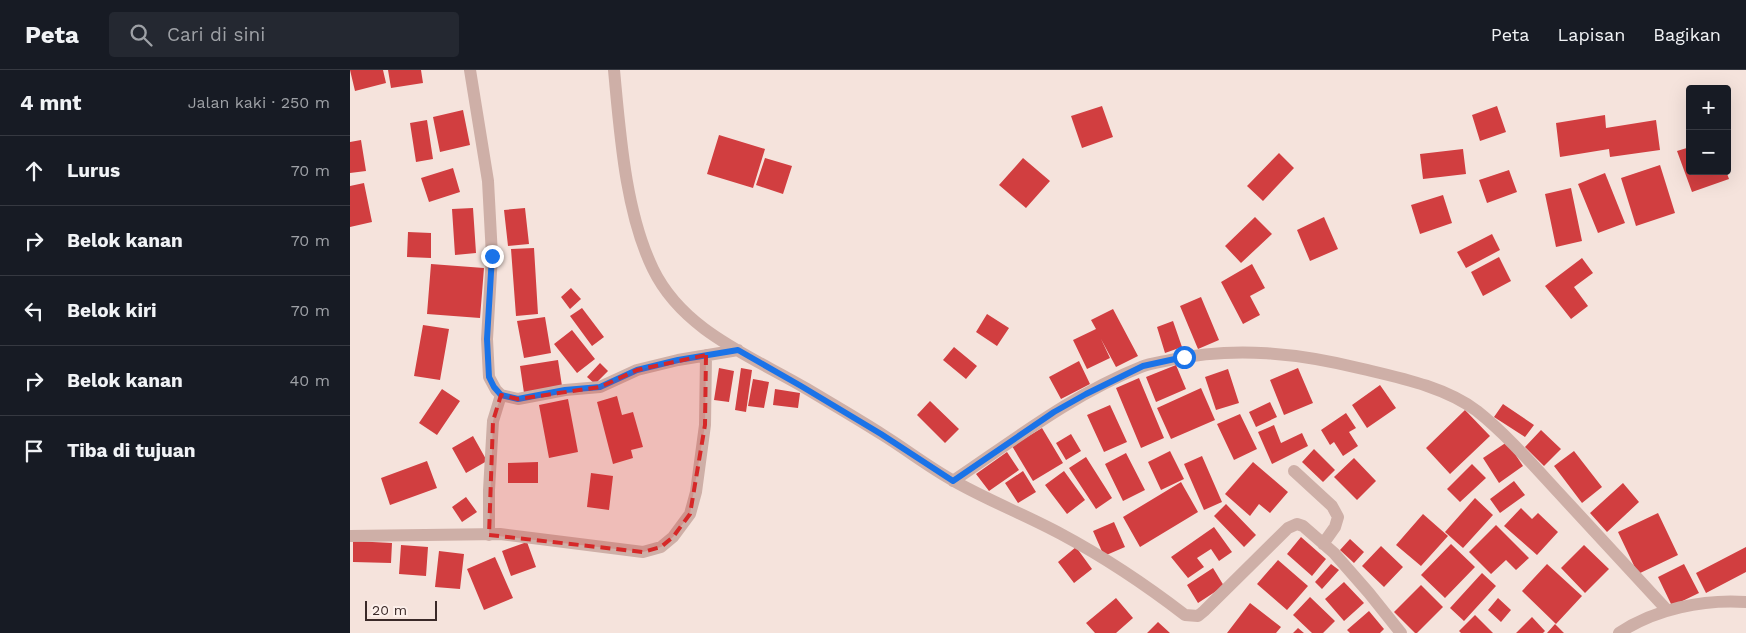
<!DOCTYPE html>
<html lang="id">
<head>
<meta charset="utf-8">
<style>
  :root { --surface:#171b24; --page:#242831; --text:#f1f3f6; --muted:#9ea1a6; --line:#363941 }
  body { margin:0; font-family:"Work Sans",sans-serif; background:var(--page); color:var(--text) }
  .controls { position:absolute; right:15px; top:15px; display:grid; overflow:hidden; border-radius:5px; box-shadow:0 5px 20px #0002 }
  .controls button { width:45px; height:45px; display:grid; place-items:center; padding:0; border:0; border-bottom:1px solid var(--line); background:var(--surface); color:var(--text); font:25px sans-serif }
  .scale { position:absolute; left:15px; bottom:12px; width:72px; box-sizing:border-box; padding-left:5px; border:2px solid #3a2928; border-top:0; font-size:14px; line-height:18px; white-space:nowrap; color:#3a2928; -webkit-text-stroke:4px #fcefea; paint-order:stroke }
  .stop { position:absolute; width:15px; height:15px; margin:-11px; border:4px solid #1a73e8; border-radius:50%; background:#fff }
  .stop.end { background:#1a73e8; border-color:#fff; box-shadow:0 1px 5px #0008 }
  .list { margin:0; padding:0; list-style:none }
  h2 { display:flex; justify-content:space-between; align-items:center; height:65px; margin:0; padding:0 20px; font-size:21px }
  h2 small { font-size:16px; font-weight:400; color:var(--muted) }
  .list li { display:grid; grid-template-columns:32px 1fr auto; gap:15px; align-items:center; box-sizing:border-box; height:70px; padding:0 20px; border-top:1px solid var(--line) }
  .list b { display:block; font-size:19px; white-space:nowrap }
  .list em { font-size:16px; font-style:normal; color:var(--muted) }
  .icon { flex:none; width:28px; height:28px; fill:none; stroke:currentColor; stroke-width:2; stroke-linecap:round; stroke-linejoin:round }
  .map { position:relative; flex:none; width:1396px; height:563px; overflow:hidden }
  header { display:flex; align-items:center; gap:30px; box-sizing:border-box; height:70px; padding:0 25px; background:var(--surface); border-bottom:1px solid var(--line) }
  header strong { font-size:24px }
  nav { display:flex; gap:28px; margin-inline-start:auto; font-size:18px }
  .search { width:350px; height:45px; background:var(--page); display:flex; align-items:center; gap:12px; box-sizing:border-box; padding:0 18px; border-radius:5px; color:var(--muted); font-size:19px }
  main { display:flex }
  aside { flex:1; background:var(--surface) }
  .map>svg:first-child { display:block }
  .building { fill:#d13e40 }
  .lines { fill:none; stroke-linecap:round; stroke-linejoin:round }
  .minor { stroke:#ceafa7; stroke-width:12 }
  .route { stroke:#1a73e8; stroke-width:6 }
  .marked { fill:#d62828; fill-opacity:0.2; stroke:#d62828; stroke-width:4; stroke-dasharray:10 6; stroke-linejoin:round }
</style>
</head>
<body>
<header>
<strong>Peta</strong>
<div class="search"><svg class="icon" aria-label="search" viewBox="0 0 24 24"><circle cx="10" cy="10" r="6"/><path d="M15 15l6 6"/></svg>Cari di sini</div>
<nav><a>Peta</a><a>Lapisan</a><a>Bagikan</a></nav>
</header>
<main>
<aside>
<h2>4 mnt<small>Jalan kaki · 250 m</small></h2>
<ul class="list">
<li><svg class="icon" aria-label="ahead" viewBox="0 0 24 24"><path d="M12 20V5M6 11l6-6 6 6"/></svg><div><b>Lurus</b></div><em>70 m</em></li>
<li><svg class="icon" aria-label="right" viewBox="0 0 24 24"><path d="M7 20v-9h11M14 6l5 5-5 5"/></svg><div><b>Belok kanan</b></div><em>70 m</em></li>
<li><svg class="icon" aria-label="left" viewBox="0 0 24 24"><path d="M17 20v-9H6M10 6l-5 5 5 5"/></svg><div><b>Belok kiri</b></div><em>70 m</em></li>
<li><svg class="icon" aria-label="right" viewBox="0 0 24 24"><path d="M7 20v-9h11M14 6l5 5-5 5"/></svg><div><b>Belok kanan</b></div><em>40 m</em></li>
<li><svg class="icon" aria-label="arrive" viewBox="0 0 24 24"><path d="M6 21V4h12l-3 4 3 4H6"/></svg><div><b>Tiba di tujuan</b></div></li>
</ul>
</aside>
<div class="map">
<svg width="1396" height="563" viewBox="0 0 1396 563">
  <rect width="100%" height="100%" fill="#f5e3dc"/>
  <path class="building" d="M0 0H33L36 13 5 21Z
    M38 0H71L73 13 41 18Z
    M752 36 763 67 732 78 721 46Z
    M1147 36 1156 62 1130 71 1122 45Z
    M113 40 120 75 90 82 83 47Z
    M1255 45 1256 58 1306 50 1310 80 1260 87 1259 79 1210 87 1206 53Z
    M77 50 83 89 66 92 60 53Z
    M369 65 415 79 403 118 357 104Z
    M11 70 16 101 0 103V72Z
    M1340 77V101H1376L1379 109 1342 122 1327 81Z
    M1113 79 1116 104 1073 109 1070 84Z
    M929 83 944 98 913 131 897 116Z
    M415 88 442 96 433 124 406 115Z
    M673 88 700 111 676 138 649 115Z
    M1310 95 1325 143 1286 156 1271 108Z
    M103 98 110 122 79 132 71 108Z
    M1159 100 1167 122 1137 133 1129 110Z
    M1255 103 1275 153 1248 163 1228 114Z
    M14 113 22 152 0 157V116Z
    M1221 118 1232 171 1206 177 1195 124Z
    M1093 125 1102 153 1070 164 1061 135Z
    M123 138 126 183 105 185 102 139Z
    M175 138 179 174 158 176 154 140Z
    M905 147 922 164 891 193 875 176Z
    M974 147 988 179 960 191 947 160Z
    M58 162 81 163V188L57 187Z
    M1142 164 1150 180 1116 198 1107 182Z
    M184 178 188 244 166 246 161 179Z
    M1149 187 1161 211 1133 226 1121 202Z
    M1232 188 1243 203 1224 217 1238 236 1221 249 1195 216Z
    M81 194 134 198 130 248 77 244Z
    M902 194 915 218 900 226 910 245 893 254 871 212Z
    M221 218 231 229 220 239 211 227Z
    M851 227 869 270 848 279 830 236Z
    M232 238 254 267 242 276 220 246Z
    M763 239 788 286 766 297 751 269 760 288 737 299 723 270 746 259 741 250Z
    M637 244 659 258 647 276 626 262Z
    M195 247 201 283 174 288 167 251Z
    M823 251 832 277 815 283 807 257Z
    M73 255 99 259 90 310 64 306Z
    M222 260 245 289 227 303 204 274Z
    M604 277 627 296 616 309 593 290Z
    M208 290 212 316 174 323 170 296Z
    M729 291 740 314 711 329 699 307Z
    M250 293 258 301 245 314 237 307Z
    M826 295 836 319 806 332 796 307Z
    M369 298 384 301 379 332 364 330Z
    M391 298 402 300 396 342 385 340Z
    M948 298 963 333 934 345 920 310Z
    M878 299 889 333 866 340 855 307Z
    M789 308 814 368 791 378 766 318Z
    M403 309 419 312 414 338 398 336Z
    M1030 315 1046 338 1017 358 1002 335Z
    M851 318 865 350 821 369 807 338Z
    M92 319 110 331 87 365 69 353Z
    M425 319 450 323 448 338 423 335Z
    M267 326 272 345 283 342 293 377 281 380 283 388 263 394 247 332Z
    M218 329 228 382 199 388 189 335Z
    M580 331 609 359 595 373 567 345Z
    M920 332 927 347 906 357 899 342Z
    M1153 334 1184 355 1175 367 1144 347Z
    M760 335 777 372 754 382 737 345Z
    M1115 340 1140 366 1100 404 1076 378Z
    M996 343 1006 358 999 362 1008 376 993 386 984 372 980 375 971 360Z
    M890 344 907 379 884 390 867 354Z
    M924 355 931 373 952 363 958 376 922 394 908 362Z
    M692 358 713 393 683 411 662 376Z
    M1191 360 1211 379 1194 396 1175 377Z
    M721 364 731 381 716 390 706 373Z
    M123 366 137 391 116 403 102 378Z
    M1157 372 1173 396 1149 413 1133 388Z
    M964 379 985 400 973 412 952 392Z
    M820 381 834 409 811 420 798 392Z
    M1224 381 1252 417 1232 433 1204 396Z
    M657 382 669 400 639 421 626 404Z
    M776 383 795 420 773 431 755 394Z
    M852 386 872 432 854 440 834 394Z
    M736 387 762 428 746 439 719 398Z
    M1004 388 1026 411 1007 430 984 407Z
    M77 391 87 418 40 435 31 408Z
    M188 392V413H158V393Z
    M903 392 938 422 920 443 909 434 900 446 875 424Z
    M1122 394 1136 408 1110 432 1097 419Z
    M673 401 686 422 668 433 655 413Z
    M714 401 735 430 717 444 695 415Z
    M241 403 263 406 259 440 237 437Z
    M1164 411 1175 425 1150 443 1140 429Z
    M831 412 848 442 790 477 773 447Z
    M1273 413 1289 432 1257 462 1240 443Z
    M116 427 127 442 112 452 102 437Z
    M1125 428 1143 445 1113 478 1095 462Z
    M876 434 906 465 894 477 864 446Z
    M1171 438 1182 449 1188 443 1208 462 1187 485 1154 456Z
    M1308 443 1328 485 1288 504 1268 462Z
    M1073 444 1098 466 1071 496 1046 475Z
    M764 452 775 477 754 486 743 461Z
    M1146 455 1179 488 1166 500 1156 490 1141 504 1119 482Z
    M864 457 882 482 869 491 861 479 847 488 854 497 838 508 821 487Z
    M951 467 976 489 962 506 937 484Z
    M1000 469 1014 482 1004 493 990 480Z
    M3 471 42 473 41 493 3 492Z
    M177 472 186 497 161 506 152 481Z
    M1101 474 1125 497 1095 528 1071 505Z
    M51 475 78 477 76 506 49 504Z
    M1234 475 1259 499 1235 523 1211 498Z
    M1031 476 1053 497 1034 517 1012 496Z
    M726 477 742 499 724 513 708 492Z
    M1396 477V502L1356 523 1346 503Z
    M89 481 114 484 110 519 85 517Z
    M145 487 163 528 134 540 117 499Z
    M928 490 958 516 937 540 907 514Z
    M981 494 989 500 972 519 965 512Z
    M1197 494 1232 526 1206 554 1172 521Z
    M1334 494 1349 523 1322 536 1308 507Z
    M863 498 874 516 848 533 837 515Z
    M1132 503 1146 516 1114 551 1100 538Z
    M994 512 1014 533 994 551 975 529Z
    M1071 515 1093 537 1067 563H1065L1044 542Z
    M960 527 985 551 973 563H962L943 545Z
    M766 528 783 548 766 563H745L736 553Z
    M1148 528 1161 540 1151 552 1138 540Z
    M900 533 931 557 926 563H877Z
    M1019 541 1034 559 1030 563H1000L997 560Z
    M1125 545 1143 563H1111L1109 561Z
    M1182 547 1195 561 1193 563H1166Z
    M808 552 820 563H797Z
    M1205 554 1214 563H1197Z
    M948 558 954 563H943Z"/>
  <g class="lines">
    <path class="minor" d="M120 0 138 111 142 186 137 269 139 307 146 320 151 325 168 329 215 320 250 317 287 300 328 290 388 280
      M264 0C270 63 275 141 303 199 333 261 401 286 457 319 482 334 508 349 533 365 557 380 580 398 604 411 639 431 676 445 711 464 754 487 796 515 835 545L848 546 854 541 938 458 947 454 953 456 984 483 1019 523 1051 563
      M944 401 982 436 988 447 985 457 973 474
      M603 411C664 370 723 324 791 297 800 293 811 292 820 290 885 276 949 283 1013 299 1051 308 1095 317 1127 341 1156 364 1183 395 1208 422 1244 461 1281 501 1317 540
      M139 465V420L143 351 151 325
      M0 466 150 464 293 482 311 477 323 467 340 444 346 422 355 355 356 285
      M1269 563C1305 539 1353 529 1396 532"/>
  </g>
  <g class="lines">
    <path class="route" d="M142 186 137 269 139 307 144 317 151 325 168 329 215 320 250 317 287 300 328 290 388 280 451 316 531 364 603 411 704 342 736 324 793 296 834 287"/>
  </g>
  <path class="marked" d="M356 285 355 355 340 444 323 467 311 477 293 482 139 465 143 351 151 325 168 329 250 317 287 300Z"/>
</svg>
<div class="controls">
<button>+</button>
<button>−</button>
</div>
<div class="scale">20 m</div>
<div class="stop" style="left:834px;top:287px"></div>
<div class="stop end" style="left:142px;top:186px"></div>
</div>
</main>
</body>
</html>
